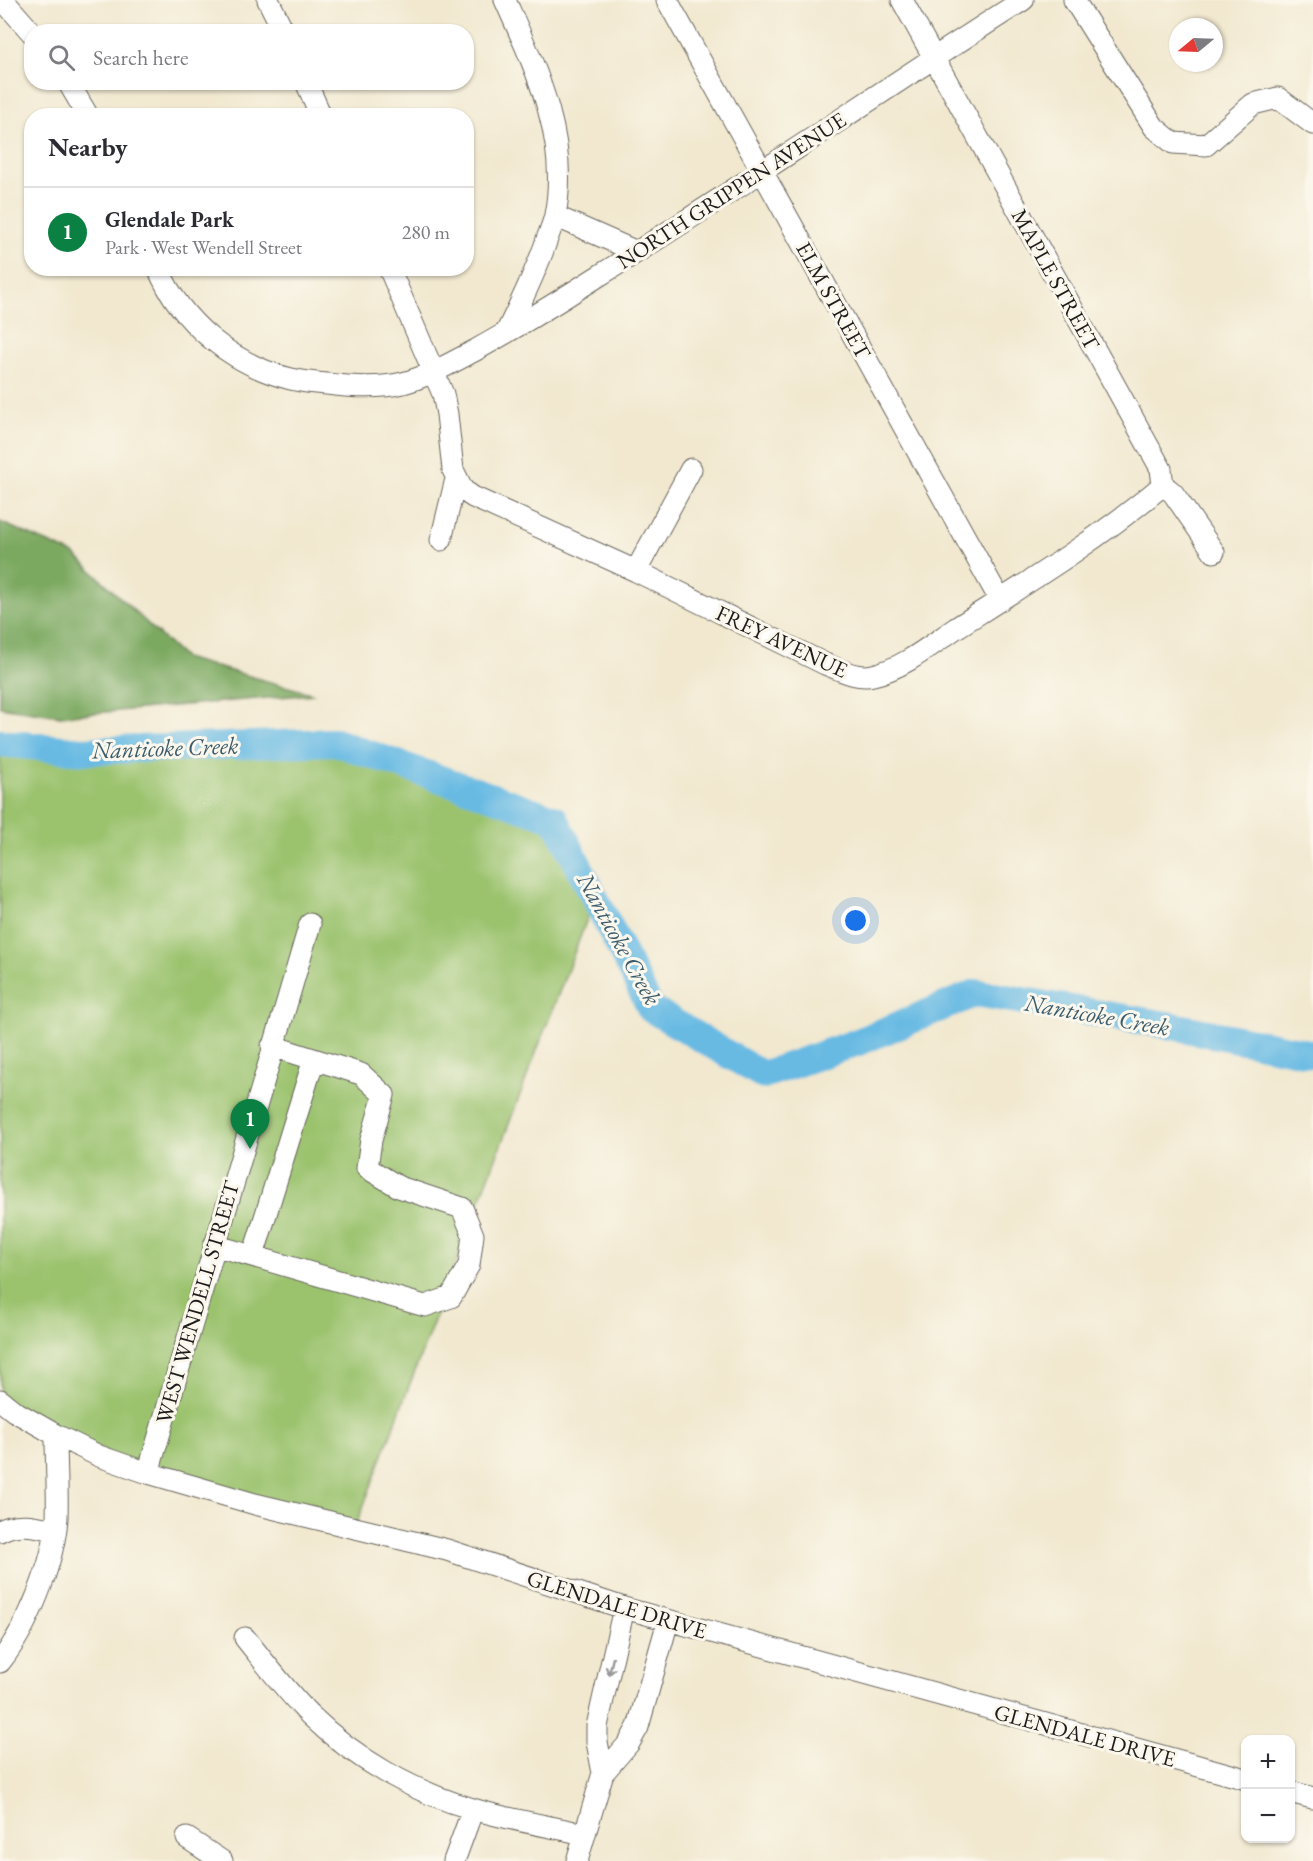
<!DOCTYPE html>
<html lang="en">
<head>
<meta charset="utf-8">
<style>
  :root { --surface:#fff; --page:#f7f7f7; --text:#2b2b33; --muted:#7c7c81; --line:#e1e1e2; --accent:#0b8043 }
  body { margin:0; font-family:"EB Garamond",serif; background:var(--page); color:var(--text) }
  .controls { position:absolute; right:18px; bottom:18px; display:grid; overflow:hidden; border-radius:12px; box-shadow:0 2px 4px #0004 }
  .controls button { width:54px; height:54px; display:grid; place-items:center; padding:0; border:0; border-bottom:2px solid var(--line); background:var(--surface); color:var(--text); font:30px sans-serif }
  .compass { position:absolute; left:1169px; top:18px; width:54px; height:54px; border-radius:50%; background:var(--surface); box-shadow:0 2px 4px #0004; rotate:251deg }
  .you { position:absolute; left:856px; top:921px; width:21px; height:21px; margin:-15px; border:4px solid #fff; border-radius:50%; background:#1a73e8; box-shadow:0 0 0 9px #1a73e833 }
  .badge { display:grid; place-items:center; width:39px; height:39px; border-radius:50%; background:var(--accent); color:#fff; font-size:20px; font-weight:700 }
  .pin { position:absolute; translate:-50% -50px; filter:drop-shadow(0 2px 3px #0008) }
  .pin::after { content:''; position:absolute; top:32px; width:21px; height:18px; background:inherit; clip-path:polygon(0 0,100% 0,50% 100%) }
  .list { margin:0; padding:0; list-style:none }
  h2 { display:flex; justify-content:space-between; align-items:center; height:78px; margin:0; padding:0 24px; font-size:26px }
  h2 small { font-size:20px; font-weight:400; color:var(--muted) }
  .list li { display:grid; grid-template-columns:39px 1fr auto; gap:18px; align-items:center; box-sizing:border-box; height:90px; padding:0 24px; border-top:2px solid var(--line) }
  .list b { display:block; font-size:22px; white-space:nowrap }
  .list p { margin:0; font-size:20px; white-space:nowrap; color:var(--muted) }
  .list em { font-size:20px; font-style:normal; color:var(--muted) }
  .icon { flex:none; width:33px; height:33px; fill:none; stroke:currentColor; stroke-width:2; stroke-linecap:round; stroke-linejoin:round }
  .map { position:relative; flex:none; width:1313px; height:1861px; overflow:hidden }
  .search { position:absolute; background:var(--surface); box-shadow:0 2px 4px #0004; left:24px; top:24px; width:450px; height:66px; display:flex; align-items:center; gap:15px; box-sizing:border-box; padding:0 21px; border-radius:24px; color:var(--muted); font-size:22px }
  .panel { position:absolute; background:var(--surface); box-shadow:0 2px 4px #0004; left:24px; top:108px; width:450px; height:168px; border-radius:24px }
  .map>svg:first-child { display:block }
  .green { fill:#9bc36e; stroke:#5c7045; stroke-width:1.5 }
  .forest { fill:#7ca961; stroke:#4c623e; stroke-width:1.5 }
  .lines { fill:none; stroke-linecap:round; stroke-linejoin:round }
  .river { stroke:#68bae3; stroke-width:28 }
  .minor-casing { stroke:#67635b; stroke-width:23 }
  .minor { stroke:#fff; stroke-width:21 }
  .oneway { stroke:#999 }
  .labels { text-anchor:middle; stroke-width:6; stroke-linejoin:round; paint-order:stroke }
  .street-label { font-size:22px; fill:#1c1c1c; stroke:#fbf7ec }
  .water-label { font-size:24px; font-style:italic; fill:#3a5b6c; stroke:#fbf7ec }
</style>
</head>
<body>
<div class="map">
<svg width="1313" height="1861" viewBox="0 0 1313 1861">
  <rect width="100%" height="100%" fill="#fbf7ec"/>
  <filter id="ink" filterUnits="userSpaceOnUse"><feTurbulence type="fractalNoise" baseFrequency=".0167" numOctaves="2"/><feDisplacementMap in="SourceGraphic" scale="12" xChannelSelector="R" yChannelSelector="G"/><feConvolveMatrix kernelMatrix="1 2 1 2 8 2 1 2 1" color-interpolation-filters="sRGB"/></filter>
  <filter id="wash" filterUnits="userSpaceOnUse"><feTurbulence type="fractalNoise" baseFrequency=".008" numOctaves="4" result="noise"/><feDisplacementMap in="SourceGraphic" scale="24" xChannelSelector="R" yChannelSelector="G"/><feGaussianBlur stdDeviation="1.35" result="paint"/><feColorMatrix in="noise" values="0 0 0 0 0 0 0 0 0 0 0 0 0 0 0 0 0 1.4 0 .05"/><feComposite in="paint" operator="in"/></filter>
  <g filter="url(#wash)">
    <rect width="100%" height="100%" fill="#f1e8cf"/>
    <path class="green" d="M0 741 82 751 335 742 555 819 595 898 355 1528 148 1473 0 1400Z"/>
    <path class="forest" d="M0 522 74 554 184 658 314 694 60 716 0 707Z"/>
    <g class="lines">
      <path class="river" d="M0 743 82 751 335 742 555 819 651 1009 763 1075 858 1042 976 993 1167 1025 1313 1054"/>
    </g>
  </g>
  <g filter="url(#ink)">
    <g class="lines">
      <defs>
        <path id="minor" d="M3 0 32 33
          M268 0 284 32
          M505 0C535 67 570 139 555 215 553 225 548 235 545 245 534 276 520 304 506 333
          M667 0C777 201 890 400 1000 600
          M902 0 1161 469 1163 485 1173 493 1214 552
          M1074 0 1154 127 1173 143 1206 145 1253 104 1278 98 1313 124
          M68 82 88 116
          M306 82 321 116
          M555 216 637 252
          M158 268C181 323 233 365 291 379 303 382 315 383 327 384 351 387 379 389 403 383 429 376 451 363 474 351 516 328 556 303 597 277 741 188 881 91 1023 0
          M389 268 443 394 447 414 453 470 463 490 473 497 636 571 825 664C841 670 857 679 873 675 904 668 931 645 956 628 1027 583 1099 539 1163 485
          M441 540 456 479
          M636 571 691 469
          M214 1245 425 1306 451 1297 469 1265 473 1235 462 1208 399 1187 367 1168 371 1140 384 1095 361 1074 272 1046
          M253 1256 314 1059
          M0 1400 14 1411 56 1435 99 1456 148 1473 255 1504 447 1550 624 1608 1246 1779
          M148 1473 310 924
          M0 1531C17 1521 36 1526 55 1530
          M624 1608 597 1726V1742L603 1773 629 1743 638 1727 668 1621
          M245 1638C266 1664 286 1691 310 1715 355 1759 413 1792 473 1809 510 1820 548 1826 585 1834
          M0 1662C28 1627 54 1563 57 1518 58 1491 56 1463 56 1435
          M1290 1792 1313 1798
          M187 1838 222 1861
          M454 1861 473 1809
          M577 1861 603 1773"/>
      </defs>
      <use href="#minor" class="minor-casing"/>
      <use href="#minor" class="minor"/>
    </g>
    <defs><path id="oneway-shaft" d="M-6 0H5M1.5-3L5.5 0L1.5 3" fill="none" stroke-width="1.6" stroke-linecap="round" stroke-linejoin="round" transform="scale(1.5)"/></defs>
    <use class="oneway" href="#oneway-shaft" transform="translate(611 1666) rotate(103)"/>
  </g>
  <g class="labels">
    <g class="street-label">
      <text transform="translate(731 190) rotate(-33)" y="8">NORTH GRIPPEN AVENUE</text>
      <text transform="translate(1056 279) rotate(61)" y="8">MAPLE STREET</text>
      <text transform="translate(834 300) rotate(61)" y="8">ELM STREET</text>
      <text transform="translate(782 641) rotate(25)" y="8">FREY AVENUE</text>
      <text transform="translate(197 1302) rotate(-74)" y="8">WEST WENDELL STREET</text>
      <text transform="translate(617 1604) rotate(17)" y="8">GLENDALE DRIVE</text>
      <text transform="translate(1085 1735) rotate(15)" y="8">GLENDALE DRIVE</text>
    </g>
    <g class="water-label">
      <text transform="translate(165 748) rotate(-2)" y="8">Nanticoke Creek</text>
      <text transform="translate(619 939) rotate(61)" y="8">Nanticoke Creek</text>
      <text transform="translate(1097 1015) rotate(10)" y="8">Nanticoke Creek</text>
    </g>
  </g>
</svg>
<div class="controls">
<button>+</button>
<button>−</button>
</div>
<svg class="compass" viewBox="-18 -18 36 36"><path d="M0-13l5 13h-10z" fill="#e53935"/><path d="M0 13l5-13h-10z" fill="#7c7c81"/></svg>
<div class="you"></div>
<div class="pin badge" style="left:250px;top:1149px">1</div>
<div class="search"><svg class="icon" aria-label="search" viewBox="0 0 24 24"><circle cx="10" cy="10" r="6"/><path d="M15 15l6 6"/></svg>Search here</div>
<section class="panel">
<h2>Nearby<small></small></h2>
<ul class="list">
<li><span class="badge">1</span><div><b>Glendale Park</b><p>Park · West Wendell Street</p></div><em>280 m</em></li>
</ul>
</section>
</div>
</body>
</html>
